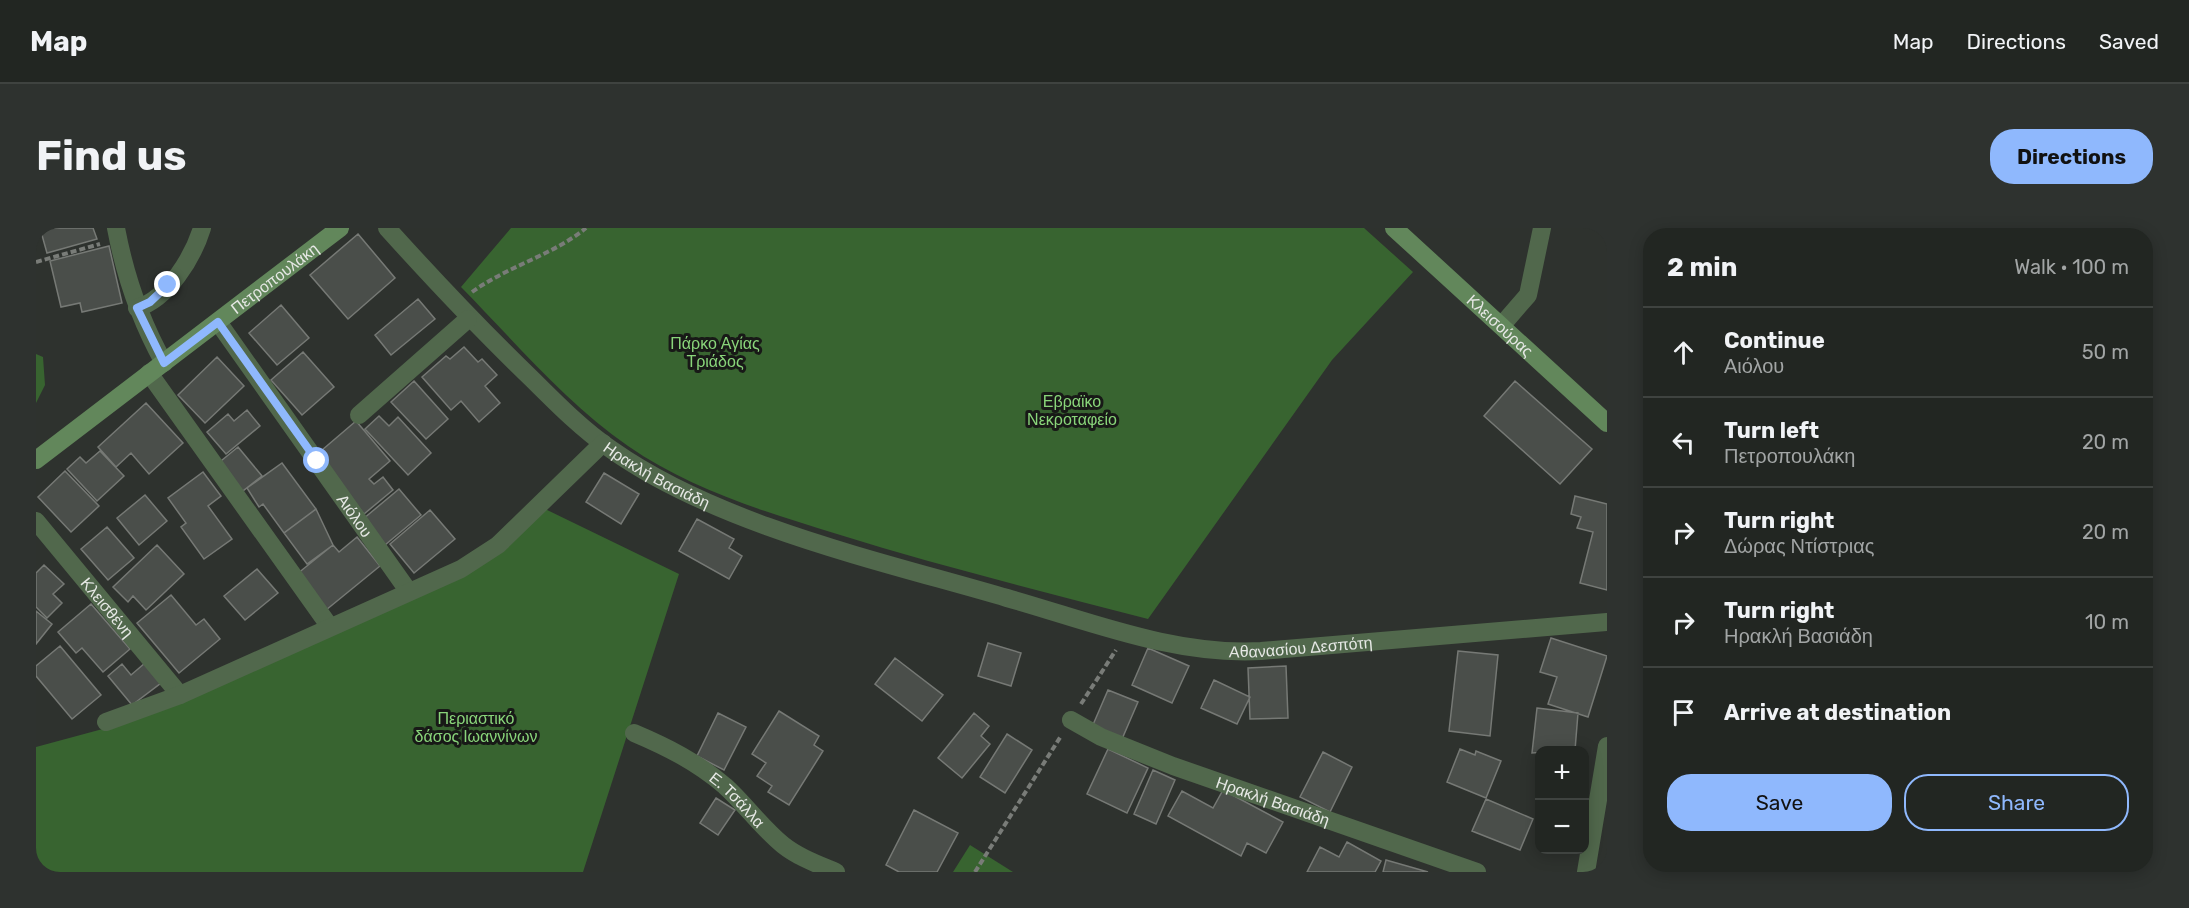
<!DOCTYPE html>
<html lang="en">
<head>
<meta charset="utf-8">
<style>
  :root { --surface:#222622; --page:#2e322f; --text:#f1f3f6; --muted:#a2a5a5; --line:#3f4340; --accent:#8fb8fd }
  body { margin:0; font-family:Rubik,sans-serif; background:var(--page); color:var(--text) }
  .controls { position:absolute; right:18px; bottom:18px; display:grid; overflow:hidden; border-radius:12px; box-shadow:0 3px 15px #0003 }
  .controls button { width:54px; height:54px; display:grid; place-items:center; padding:0; border:0; border-bottom:2px solid var(--line); background:var(--surface); color:var(--text); font:30px sans-serif }
  .stop { position:absolute; width:18px; height:18px; margin:-14px; border:4px solid #8fb8fd; border-radius:50%; background:#fff }
  .stop.end { background:#8fb8fd; border-color:#fff; box-shadow:0 2px 6px #0008 }
  .list { margin:0; padding:0; list-style:none }
  h2 { display:flex; justify-content:space-between; align-items:center; height:78px; margin:0; padding:0 24px; font-size:26px }
  h2 small { font-size:20px; font-weight:400; color:var(--muted) }
  .list li { display:grid; grid-template-columns:39px 1fr auto; gap:18px; align-items:center; box-sizing:border-box; height:90px; padding:0 24px; border-top:2px solid var(--line) }
  .list b { display:block; font-size:22px; white-space:nowrap }
  .list p { margin:0; font-size:20px; white-space:nowrap; color:var(--muted) }
  .list em { font-size:20px; font-style:normal; color:var(--muted) }
  .actions { display:flex; gap:12px; padding:18px 24px }
  .actions a { flex:1; padding:14px 0; border:2px solid var(--accent); border-radius:24px; text-align:center; font-size:21px; color:var(--accent) }
  .actions .main { background:var(--accent); color:#111 }
  .icon { flex:none; width:33px; height:33px; fill:none; stroke:currentColor; stroke-width:2; stroke-linecap:round; stroke-linejoin:round }
  .map { position:relative; flex:none; width:1571px; height:644px; overflow:hidden; border-radius:24px }
  header { display:flex; align-items:center; gap:36px; box-sizing:border-box; height:84px; padding:0 30px; background:var(--surface); border-bottom:2px solid var(--line) }
  header strong { font-size:28px }
  nav { display:flex; gap:33px; margin-inline-start:auto; font-size:21px }
  .intro { display:flex; align-items:center; justify-content:space-between; box-sizing:border-box; height:144px; padding:0 36px }
  h1 { margin:0; font-size:42px }
  .button { padding:15px 27px; border-radius:24px; background:var(--accent); color:#111; font-size:21px; font-weight:700 }
  main { display:flex; gap:36px; padding:0 36px }
  aside { flex:1; background:var(--surface); border-radius:24px; box-shadow:0 3px 15px #0003 }
  .map>svg:first-child { display:block }
  .green { fill:#386430 }
  .building { fill:#4a4e4a; stroke:#767975; stroke-width:1.5 }
  .lines { fill:none; stroke-linecap:round; stroke-linejoin:round }
  .path { stroke:#797c78; stroke-width:4; stroke-dasharray:6 3; stroke-linecap:butt }
  .street { stroke:#51684c; stroke-width:18 }
  .secondary { stroke:#62875b; stroke-width:18 }
  .route { stroke:#8fb8fd; stroke-width:8 }
  .labels { text-anchor:middle; stroke-width:6; stroke-linejoin:round; paint-order:stroke }
  .street-label { font-size:16px; fill:#e6e8e5; stroke:#181917 }
  .park-label { font-size:16px; fill:#89d57a; stroke:#181917 }
</style>
</head>
<body>
<header>
<strong>Map</strong>
<nav><a>Map</a><a>Directions</a><a>Saved</a></nav>
</header>
<div class="intro"><h1>Find us</h1><a class="button">Directions</a></div>
<main>
<div class="map">
<svg width="1571" height="644" viewBox="0 0 1571 644">
  <rect width="100%" height="100%" fill="#2e322e"/>
  <path class="green" d="M475 0H1328L1377 44 1296 132 1112 391C1008 364 904 338 801 306 729 284 654 261 592 218 530 175 478 113 425 59Z
    M0 126 7 129 9 157 0 175Z
    M507 280 643 346 547 644H0V519L74 499 383 366Z
    M934 617 977 644H917Z"/>
  <path class="building" d="M4 0H57L61 11 11 25Z
    M322 6 359 50 312 91 274 47Z
    M73 18 86 75 46 84 44 75 25 79 14 33Z
    M382 71 399 91 355 127 339 107Z
    M245 77 273 110 241 137 213 105Z
    M428 119 442 134 446 131 461 147 449 158 464 175 443 194 425 173 415 182 386 149 410 128 414 131Z
    M267 124 298 159 266 187 235 152Z
    M181 129 208 158 169 195 142 167Z
    M378 153 412 191 390 211 355 174Z
    M1479 153 1556 221 1524 256 1448 188Z
    M110 175 147 215 113 246 95 225 80 239 62 219Z
    M211 182 224 198 190 226 171 204 192 186 198 193Z
    M343 188 353 198 362 189 395 225 372 247 329 201Z
    M320 193 354 233 333 251 338 256 347 249 357 262 328 286 279 228Z
    M202 219 226 248 203 266 180 237Z
    M64 223 88 248 61 273 31 241 44 229 50 235Z
    M246 235 280 281 248 305 227 276 223 279 211 260Z
    M29 243 63 278 35 304 2 269Z
    M167 244 185 268 172 278 196 311 168 331 145 299 150 295 132 270Z
    M568 245 603 266 585 296 550 274Z
    M363 261 385 287 349 317 327 291Z
    M109 267 131 293 103 317 81 290Z
    M1539 268 1571 276V362L1544 355 1557 304 1541 300 1545 289 1535 286Z
    M280 281 297 317 271 336 248 305Z
    M394 282 419 311 378 345 354 316Z
    M661 291 698 311 693 320 706 328 693 351 643 323Z
    M71 299 98 330 72 352 45 321Z
    M321 309 344 338 290 382 261 346 297 317 303 324Z
    M121 317 148 346 110 382 97 368 92 374 77 359Z
    M8 337 28 356 17 366 26 375 11 390 0 379V345Z
    M221 341 242 365 209 392 188 368Z
    M135 367 160 397 168 391 184 411 143 445 101 395Z
    M55 376 94 421 67 444 46 420 40 425 22 404Z
    M0 383 16 396 0 416Z
    M1515 410 1571 428 1552 489 1512 476 1521 449 1504 444Z
    M952 415 985 425 975 458 942 448Z
    M24 418 65 467 36 491 0 448V438Z
    M1112 420 1153 438 1136 475 1096 457Z
    M1422 423 1462 427 1454 508 1413 503Z
    M859 430 907 467 886 493 839 456Z
    M109 435 125 455 96 477 72 448 86 436 95 447Z
    M1250 438 1252 490 1214 491 1212 440Z
    M1178 452 1214 469 1201 496 1165 480Z
    M1072 462 1102 474 1086 511 1056 499Z
    M1501 480 1542 485 1539 522 1496 525Z
    M743 483 783 508 778 517 787 523 753 577 732 564 736 558 721 548 730 535 716 526Z
    M682 485 710 499 688 542 661 528Z
    M938 485 953 498 945 508 954 516 926 550 902 530Z
    M971 506 996 522 969 565 944 549Z
    M1072 521 1112 540 1091 585 1051 566Z
    M1424 521 1439 527 1440 523 1465 533 1450 570 1411 554Z
    M1287 524 1316 539 1294 584 1264 569Z
    M1117 542 1139 552 1120 596 1098 586Z
    M1187 562 1247 594 1230 625 1211 615 1205 628 1132 588 1146 563 1177 580Z
    M680 570 699 582 682 607 664 595Z
    M1450 571 1497 591 1484 622 1436 603Z
    M878 582 922 605 901 644H863L850 637Z
    M1311 614 1345 633 1339 644H1271L1284 619 1303 629Z
    M1350 632 1392 644H1347Z"/>
  <g class="lines">
    <path class="path" d="M0 34 64 16
      M436 64C472 38 517 27 550 0
      M1045 476 1080 422
      M939 644 1025 508"/>
    <g class="street">
      <path d="M80 0C89 48 104 92 128 135"/>
      <path id="s1" d="M351 0C398 52 446 103 497 152 522 177 547 202 576 222 684 298 845 333 971 370 1053 393 1138 428 1225 423L1571 394"/>
      <path d="M101 80C132 71 157 29 166 0"/>
      <path id="s2" d="M182 94 373 364"/>
      <path d="M1466 97 1492 67 1506 0"/>
      <path d="M113 145 294 399"/>
      <path d="M323 187 432 91"/>
      <path id="s3" d="M0 293 144 467"/>
      <path id="s4" d="M1035 492 1065 509 1137 538 1441 644"/>
      <path d="M70 494 144 467 425 341 462 317 567 215"/>
      <path id="s5" d="M598 505C631 519 661 534 689 558 709 576 725 599 747 617 762 629 781 636 800 644"/>
      <path d="M1550 644 1571 518"/>
    </g>
    <g class="secondary">
      <path id="s6" d="M1358 0 1571 195"/>
      <path id="s7" d="M0 232 304 0"/>
    </g>
  </g>
  <g class="lines">
    <path class="route" d="M132 57 114 74 101 80 128 135 182 94 281 233"/>
  </g>
  <g class="labels">
    <g class="street-label">
      <text dy="6" stroke="none"><textPath href="#s7" startOffset="300">Πετροπουλάκη</textPath></text>
      <text dy="6" stroke="none"><textPath href="#s6" startOffset="144">Κλεισούρας</textPath></text>
      <text dy="6" stroke="none"><textPath href="#s1" startOffset="368">Ηρακλή Βασιάδη</textPath></text>
      <text dy="6" stroke="none"><textPath href="#s2" startOffset="237">Αιόλου</textPath></text>
      <text dy="6" stroke="none"><textPath href="#s3" startOffset="112">Κλεισθένη</textPath></text>
      <text dy="6" stroke="none"><textPath href="#s1" startOffset="1041">Αθανασίου Δεσπότη</textPath></text>
      <text dy="6" stroke="none"><textPath href="#s5" startOffset="124">Ε. Τσάλλα</textPath></text>
      <text dy="6" stroke="none"><textPath href="#s4" startOffset="218">Ηρακλή Βασιάδη</textPath></text>
    </g>
    <g class="park-label">
      <text x="679" y="121">Πάρκο Αγίας<tspan x="679" dy="18">Τριάδος</tspan></text>
      <text x="1036" y="179">Εβραϊκο<tspan x="1036" dy="18">Νεκροταφείο</tspan></text>
      <text x="440" y="496">Περιαστικό<tspan x="440" dy="18">δάσος Ιωαννίνων</tspan></text>
    </g>
  </g>
</svg>
<div class="controls">
<button>+</button>
<button>−</button>
</div>
<div class="stop" style="left:281px;top:233px"></div>
<div class="stop end" style="left:132px;top:57px"></div>
</div>
<aside>
<h2>2 min<small>Walk · 100 m</small></h2>
<ul class="list">
<li><svg class="icon" aria-label="ahead" viewBox="0 0 24 24"><path d="M12 20V5M6 11l6-6 6 6"/></svg><div><b>Continue</b><p>Αιόλου</p></div><em>50 m</em></li>
<li><svg class="icon" aria-label="left" viewBox="0 0 24 24"><path d="M17 20v-9H6M10 6l-5 5 5 5"/></svg><div><b>Turn left</b><p>Πετροπουλάκη</p></div><em>20 m</em></li>
<li><svg class="icon" aria-label="right" viewBox="0 0 24 24"><path d="M7 20v-9h11M14 6l5 5-5 5"/></svg><div><b>Turn right</b><p>Δώρας Ντίστριας</p></div><em>20 m</em></li>
<li><svg class="icon" aria-label="right" viewBox="0 0 24 24"><path d="M7 20v-9h11M14 6l5 5-5 5"/></svg><div><b>Turn right</b><p>Ηρακλή Βασιάδη</p></div><em>10 m</em></li>
<li><svg class="icon" aria-label="arrive" viewBox="0 0 24 24"><path d="M6 21V4h12l-3 4 3 4H6"/></svg><div><b>Arrive at destination</b></div></li>
</ul>
<div class="actions"><a class="main">Save</a><a>Share</a></div>
</aside>
</main>
</body>
</html>
